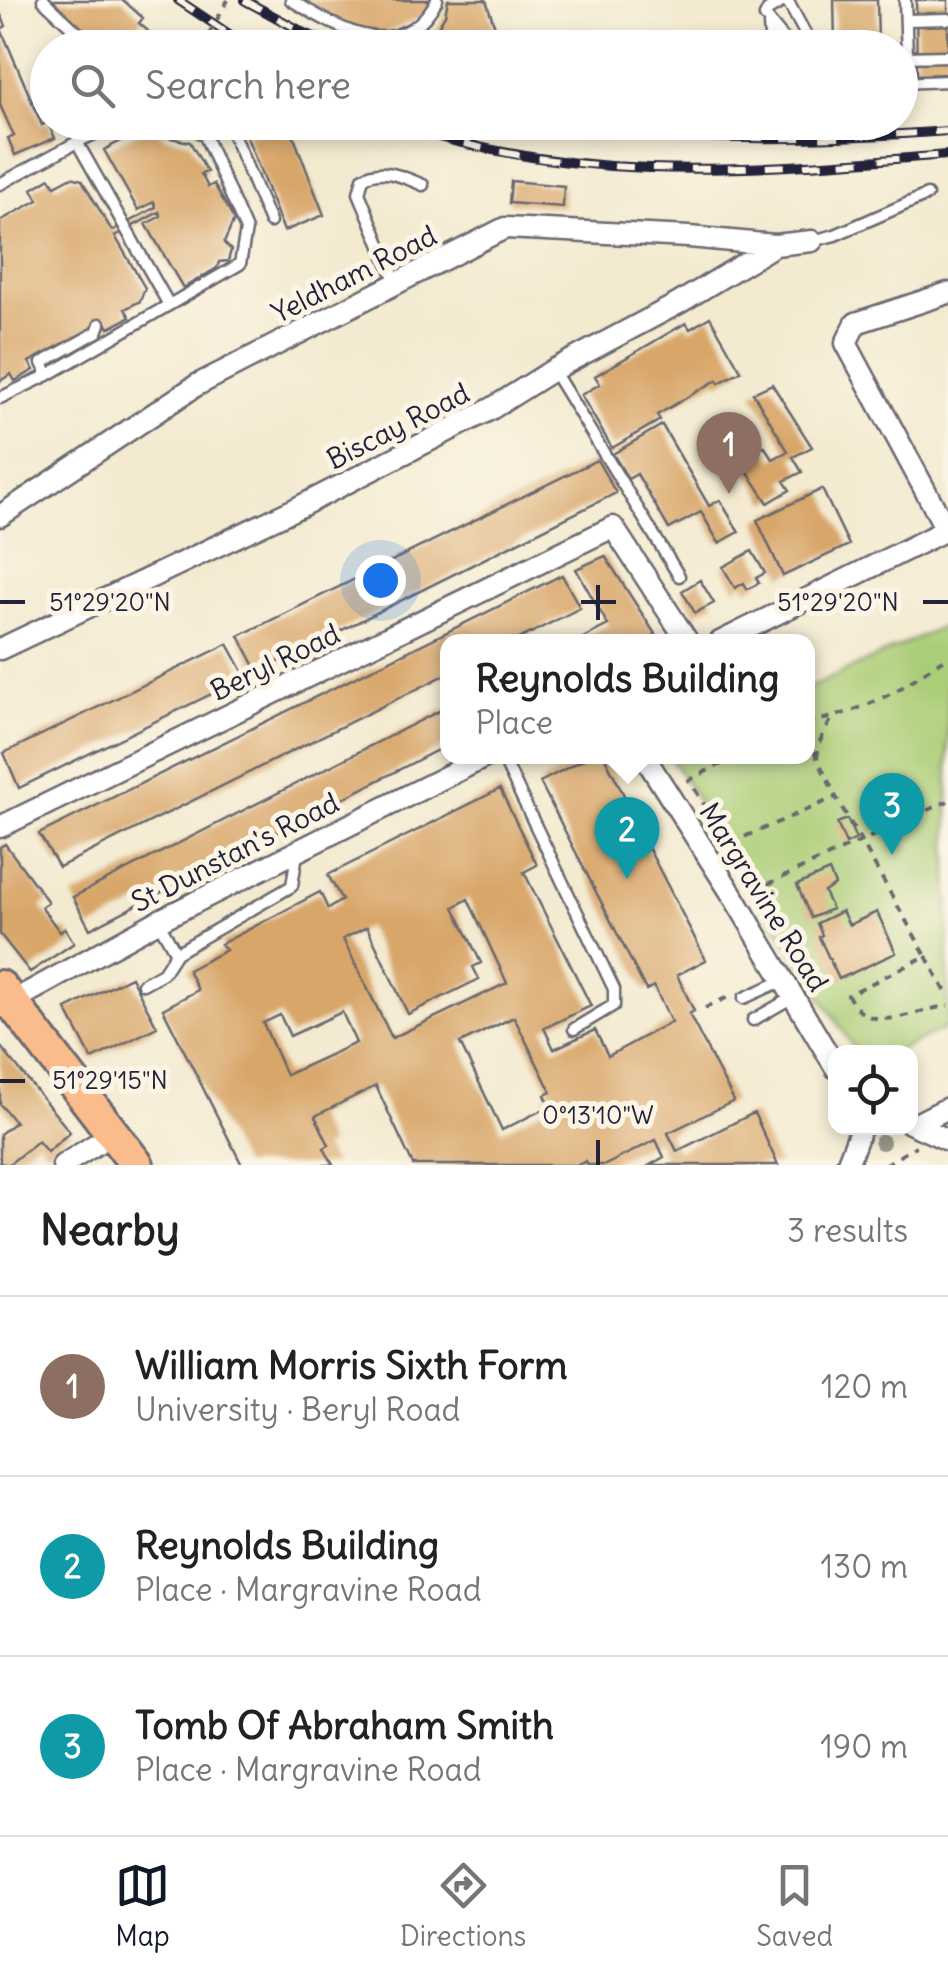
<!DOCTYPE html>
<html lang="en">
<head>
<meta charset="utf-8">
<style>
  :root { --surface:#fff; --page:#f2f2f2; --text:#222; --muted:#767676; --line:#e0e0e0; --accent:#111827 }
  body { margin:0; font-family:Delius,sans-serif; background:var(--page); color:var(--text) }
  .controls { position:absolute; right:30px; bottom:30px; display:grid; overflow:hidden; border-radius:20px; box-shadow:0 5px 15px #0003 }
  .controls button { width:90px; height:90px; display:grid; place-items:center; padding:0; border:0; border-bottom:2px solid var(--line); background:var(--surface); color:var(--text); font:50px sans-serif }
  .you { position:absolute; left:380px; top:580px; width:35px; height:35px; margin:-25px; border:8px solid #fff; border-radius:50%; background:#1a73e8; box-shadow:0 0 0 15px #1a73e833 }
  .badge { display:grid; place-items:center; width:65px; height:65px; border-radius:50%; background:var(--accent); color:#fff; font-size:32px; font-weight:700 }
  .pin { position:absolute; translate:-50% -82px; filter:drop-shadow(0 2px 5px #0008) }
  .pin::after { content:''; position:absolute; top:52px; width:35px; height:30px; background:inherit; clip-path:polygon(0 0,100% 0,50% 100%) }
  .popup { position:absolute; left:440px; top:634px; width:375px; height:130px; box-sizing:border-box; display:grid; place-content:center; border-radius:20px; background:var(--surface); filter:drop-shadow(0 2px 8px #0005); font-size:32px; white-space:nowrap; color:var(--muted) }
  .popup b { font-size:38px; color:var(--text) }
  .popup::after { content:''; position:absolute; left:50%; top:100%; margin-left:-20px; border:20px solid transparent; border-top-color:var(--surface) }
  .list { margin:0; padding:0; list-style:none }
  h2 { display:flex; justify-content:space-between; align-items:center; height:130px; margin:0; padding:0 40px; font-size:42px }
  h2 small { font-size:32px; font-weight:400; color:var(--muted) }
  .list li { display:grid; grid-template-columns:65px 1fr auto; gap:30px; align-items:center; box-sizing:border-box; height:180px; padding:0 40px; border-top:2px solid var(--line) }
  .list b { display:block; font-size:38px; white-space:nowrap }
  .list p { margin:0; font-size:32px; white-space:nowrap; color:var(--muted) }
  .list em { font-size:32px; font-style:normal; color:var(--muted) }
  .icon { flex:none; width:55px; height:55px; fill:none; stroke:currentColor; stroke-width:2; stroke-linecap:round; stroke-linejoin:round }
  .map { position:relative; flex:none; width:948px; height:1165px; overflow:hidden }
  .search { position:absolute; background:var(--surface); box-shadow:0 5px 15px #0003; left:30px; right:30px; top:30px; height:110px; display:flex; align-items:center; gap:25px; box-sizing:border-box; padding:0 35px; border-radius:55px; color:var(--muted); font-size:38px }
  .sheet { height:670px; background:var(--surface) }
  nav { display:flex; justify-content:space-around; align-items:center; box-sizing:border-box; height:140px; border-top:2px solid var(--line); background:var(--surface); font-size:28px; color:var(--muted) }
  nav a { display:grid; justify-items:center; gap:5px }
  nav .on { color:var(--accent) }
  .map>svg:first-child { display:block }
  .green { fill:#aacd77; stroke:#667859; stroke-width:2.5 }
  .building { fill:#d8a669; fill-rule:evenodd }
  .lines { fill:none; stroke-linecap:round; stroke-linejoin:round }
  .service-casing { stroke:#6b686f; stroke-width:15 }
  .minor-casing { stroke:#6b686f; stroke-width:25 }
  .primary-casing { stroke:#6b686f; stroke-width:38 }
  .path { stroke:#6b686f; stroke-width:4; stroke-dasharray:8 8; stroke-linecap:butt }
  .service { stroke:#fff; stroke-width:10 }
  .minor { stroke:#fff; stroke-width:20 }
  .primary { stroke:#fabc8b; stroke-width:32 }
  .rail-casing { stroke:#22223b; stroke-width:10 }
  .rail { stroke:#fcf5e5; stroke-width:6; stroke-dasharray:19; stroke-linecap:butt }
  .path-bridge { stroke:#6b686f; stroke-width:4; stroke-dasharray:8 8; stroke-linecap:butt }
  .tree { fill:#979888 }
  .ticks { fill:none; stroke:#22223b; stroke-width:4 }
  .labels { text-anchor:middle; stroke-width:10; stroke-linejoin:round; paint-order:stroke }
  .street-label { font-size:28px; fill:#22223b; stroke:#fcf5e5 }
  .ticks-label { font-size:25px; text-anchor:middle; fill:#22223b; stroke:#fcf5e5; stroke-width:10; stroke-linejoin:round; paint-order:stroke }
</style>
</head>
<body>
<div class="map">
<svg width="948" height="1165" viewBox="0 0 948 1165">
  <rect width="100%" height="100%" fill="#fcf5e5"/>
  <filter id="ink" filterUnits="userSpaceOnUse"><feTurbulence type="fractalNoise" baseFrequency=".01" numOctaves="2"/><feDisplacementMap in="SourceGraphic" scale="20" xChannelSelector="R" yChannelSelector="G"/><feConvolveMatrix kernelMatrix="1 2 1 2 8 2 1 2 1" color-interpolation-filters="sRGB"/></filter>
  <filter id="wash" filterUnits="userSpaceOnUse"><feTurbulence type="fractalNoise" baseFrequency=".0048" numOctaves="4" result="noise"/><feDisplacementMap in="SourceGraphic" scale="40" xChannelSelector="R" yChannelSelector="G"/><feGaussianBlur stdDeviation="2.25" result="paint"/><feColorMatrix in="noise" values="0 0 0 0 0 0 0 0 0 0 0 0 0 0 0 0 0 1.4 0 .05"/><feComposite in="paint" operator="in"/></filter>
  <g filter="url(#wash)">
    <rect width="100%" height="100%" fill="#f3ead0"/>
    <path class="green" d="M948 624V1027L895 1052H856L670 757 807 756V689Z"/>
    <g id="blocks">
      <path class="building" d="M51 0H123L143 18 139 23 167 48H115L119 44 112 37 103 47Z
        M297 0H434L424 16 382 35 344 24Z
        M448 0H486L502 48H425L445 15Z
        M834 0H877L878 41 835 42Z
        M916 0H948V74L917 75Z
        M0 13 6 26 1 29 42 125 48 122 55 138 15 155 8 138 14 136 0 105Z
        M144 122 161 124V136L190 142 207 172 201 174 208 187 214 184 234 220 224 243 231 250 228 261 219 262 217 268 183 288 146 224 161 216 159 212 115 236 145 288 140 301 125 309 130 317 109 328 105 321 29 362 34 370 15 381 11 374 0 381V221L38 200 32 189 50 178 55 186 72 177 82 180 112 231 156 207 154 202 138 210 104 150 143 129Z
        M278 122H288L324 215 284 231 246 135Z
        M511 181 564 186 563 207 509 203Z
        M710 317 741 371 719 383 717 380 657 415 660 420 612 448 581 395 600 384 595 376 686 323 690 329Z
        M772 384 812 447 793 457 802 472 784 481 790 490 768 503 740 460 764 446 773 459 788 451 753 393Z
        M662 425 709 506 720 500 739 532 719 543 701 512 669 529 637 474 628 479 613 454Z
        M597 460 616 493 258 672 239 636Z
        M822 489 849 545 783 576 757 520Z
        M752 551 765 573 756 578 759 583 747 589 744 583 735 588 723 567Z
        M605 556 657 637 648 642H575L608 625 576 569Z
        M562 575 580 608 513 642H447V674L59 867 39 834Z
        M700 580 714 603 695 613 682 591Z
        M228 644 246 677 19 788 4 753Z
        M447 707V745L90 929 73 897Z
        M590 756H604L631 809 638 806 645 819 636 824 706 960 677 975 694 1011 689 1014 734 1101 668 1133 677 1151 754 1113 778 1165H650L664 1157 656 1140 605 1165H588L586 1161 578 1165H413L376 1086 315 1116 329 1145 324 1148 333 1165H242L163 1009 198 990 188 970 226 950 221 944 320 892 328 909 334 905 342 900 328 875 500 789 537 865 524 872 591 1006 544 1028 554 1049 595 1030 608 1056 671 1022 654 986 646 990 540 782ZM468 899 507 983 392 1038 343 939 367 927 408 1014 479 979 473 967 481 963 454 907ZM342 1012 356 1043 286 1075 263 1023 280 1015 290 1036ZM514 1017 551 1092 545 1095 550 1106 502 1130 460 1043Z
        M847 819 856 839 846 844 837 823Z
        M5 844 48 902 41 907 60 932 65 928 74 943 30 972 0 934V847Z
        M829 871 835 885 824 892 832 909 811 918 797 885Z
        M842 911 849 925 877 912 896 953 839 979 819 937 822 935 817 923Z
        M131 977 157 1027 92 1059 66 1009Z
        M0 1046 70 1132 47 1152 38 1141 8 1165 0 1163V1134L15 1122 0 1104Z"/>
    </g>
  </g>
  <g filter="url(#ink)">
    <use href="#blocks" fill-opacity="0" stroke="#6b686f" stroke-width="2.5"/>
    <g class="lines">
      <defs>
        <path id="service" d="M43 0 94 48
          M291 0C339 29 400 67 437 0
          M786 0 768 10 765 16 788 44
          M787 0 813 48
          M905 0 907 57
          M906 20 948 19
          M769 25 771 48
          M904 57 948 56
          M900 83 948 81
          M233 122V134L270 222
          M77 142 121 122
          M0 184 77 142 169 305 48 375 0 398
          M812 241 835 235 927 195
          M396 282 359 193 363 178C383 166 403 177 423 185
          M169 305 240 264 246 230 205 136 186 122
          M553 370 679 576
          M48 375 42 363 97 332 100 324
          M502 756 614 989V1005L574 1029
          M158 921 176 953 292 886 297 853
          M143 984 163 973 176 953
          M744 998 784 980
          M753 1020 793 997"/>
        <path id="minor" d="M0 516 197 385 505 228 689 237 775 245
          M946 529 846 343 856 323 948 293
          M720 642 948 529
          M0 649 299 507 491 409 553 370 679 303 775 245 812 241
          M644 756 735 899 836 1068
          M0 827 613 527 688 642
          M2 1007 158 921 487 756
          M910 1123 948 1140
          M914 1125 948 1108
          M63 1165 112 1134
          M847 1165 861 1128"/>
        <path id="primary" d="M0 987 137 1165"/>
      </defs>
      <use href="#service" class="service-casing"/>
      <use href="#minor" class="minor-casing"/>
      <use href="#primary" class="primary-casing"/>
      <path class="path" d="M807 723C838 717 872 705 899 689 916 679 930 666 948 658
        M807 737 836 797
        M737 756 689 780 726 840 735 841 836 797 926 956 848 995C869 1039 914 1009 948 1006
        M817 758 819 743 832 718
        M753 891 948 801
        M926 956 948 996
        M705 1008 728 997
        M885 1165 916 1146"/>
      <use href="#service" class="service"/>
      <use href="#minor" class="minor"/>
      <use href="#primary" class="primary"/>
      <defs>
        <path id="rail" d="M178 0 250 48
          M244 0 303 32 339 48
          M391 122C579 188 755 169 948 155
          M555 122C684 144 818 140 948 131"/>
      </defs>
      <use href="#rail" class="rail-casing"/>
      <use href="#rail" class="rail"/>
      <path class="path-bridge" d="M201 48 228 0"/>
    </g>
    <circle class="tree" cx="882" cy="1142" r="8"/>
  </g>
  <path class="ticks" d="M598 585V620M0 602H25M581 602H616M923 602H948M0 1081H25M598 1140V1165"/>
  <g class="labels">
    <g class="street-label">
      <text transform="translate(354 274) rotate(-27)" y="10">Yeldham Road</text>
      <text transform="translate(398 426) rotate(-27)" y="10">Biscay Road</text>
      <text transform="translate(275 662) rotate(-26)" y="10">Beryl Road</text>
      <text transform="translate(235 852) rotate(-27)" y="10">St Dunstan's Road</text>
      <text transform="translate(764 897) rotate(58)" y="10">Margravine Road</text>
    </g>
  </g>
  <g class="ticks-label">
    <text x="110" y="611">51°29'20"N</text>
    <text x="838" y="611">51°29'20"N</text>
    <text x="110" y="1089">51°29'15"N</text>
    <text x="598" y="1124">0°13'10"W</text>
  </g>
</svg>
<div class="controls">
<button><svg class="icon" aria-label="locate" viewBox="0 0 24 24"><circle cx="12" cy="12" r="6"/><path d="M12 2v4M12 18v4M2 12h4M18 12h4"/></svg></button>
</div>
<div class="you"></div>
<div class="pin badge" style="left:729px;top:494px;background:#8d6e63">1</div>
<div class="pin badge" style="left:627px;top:879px;background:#0f9aa8">2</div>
<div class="popup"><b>Reynolds Building</b>Place</div>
<div class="pin badge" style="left:892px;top:855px;background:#0f9aa8">3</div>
<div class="search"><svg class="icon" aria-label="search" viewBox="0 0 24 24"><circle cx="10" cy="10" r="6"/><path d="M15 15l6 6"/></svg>Search here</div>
</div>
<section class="sheet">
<h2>Nearby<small>3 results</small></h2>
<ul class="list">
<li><span class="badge" style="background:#8d6e63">1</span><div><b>William Morris Sixth Form</b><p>University · Beryl Road</p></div><em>120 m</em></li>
<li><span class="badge" style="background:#0f9aa8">2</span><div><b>Reynolds Building</b><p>Place · Margravine Road</p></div><em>130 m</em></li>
<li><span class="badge" style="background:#0f9aa8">3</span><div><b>Tomb Of Abraham Smith</b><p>Place · Margravine Road</p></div><em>190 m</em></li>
</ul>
</section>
<nav>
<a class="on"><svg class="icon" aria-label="map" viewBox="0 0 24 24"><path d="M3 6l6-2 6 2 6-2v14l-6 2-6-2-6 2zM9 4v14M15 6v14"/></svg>Map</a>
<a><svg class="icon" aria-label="directions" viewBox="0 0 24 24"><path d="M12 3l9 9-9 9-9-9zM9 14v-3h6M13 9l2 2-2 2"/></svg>Directions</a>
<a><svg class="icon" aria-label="saved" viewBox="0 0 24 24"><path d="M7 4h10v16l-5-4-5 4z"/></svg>Saved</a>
</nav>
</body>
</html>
